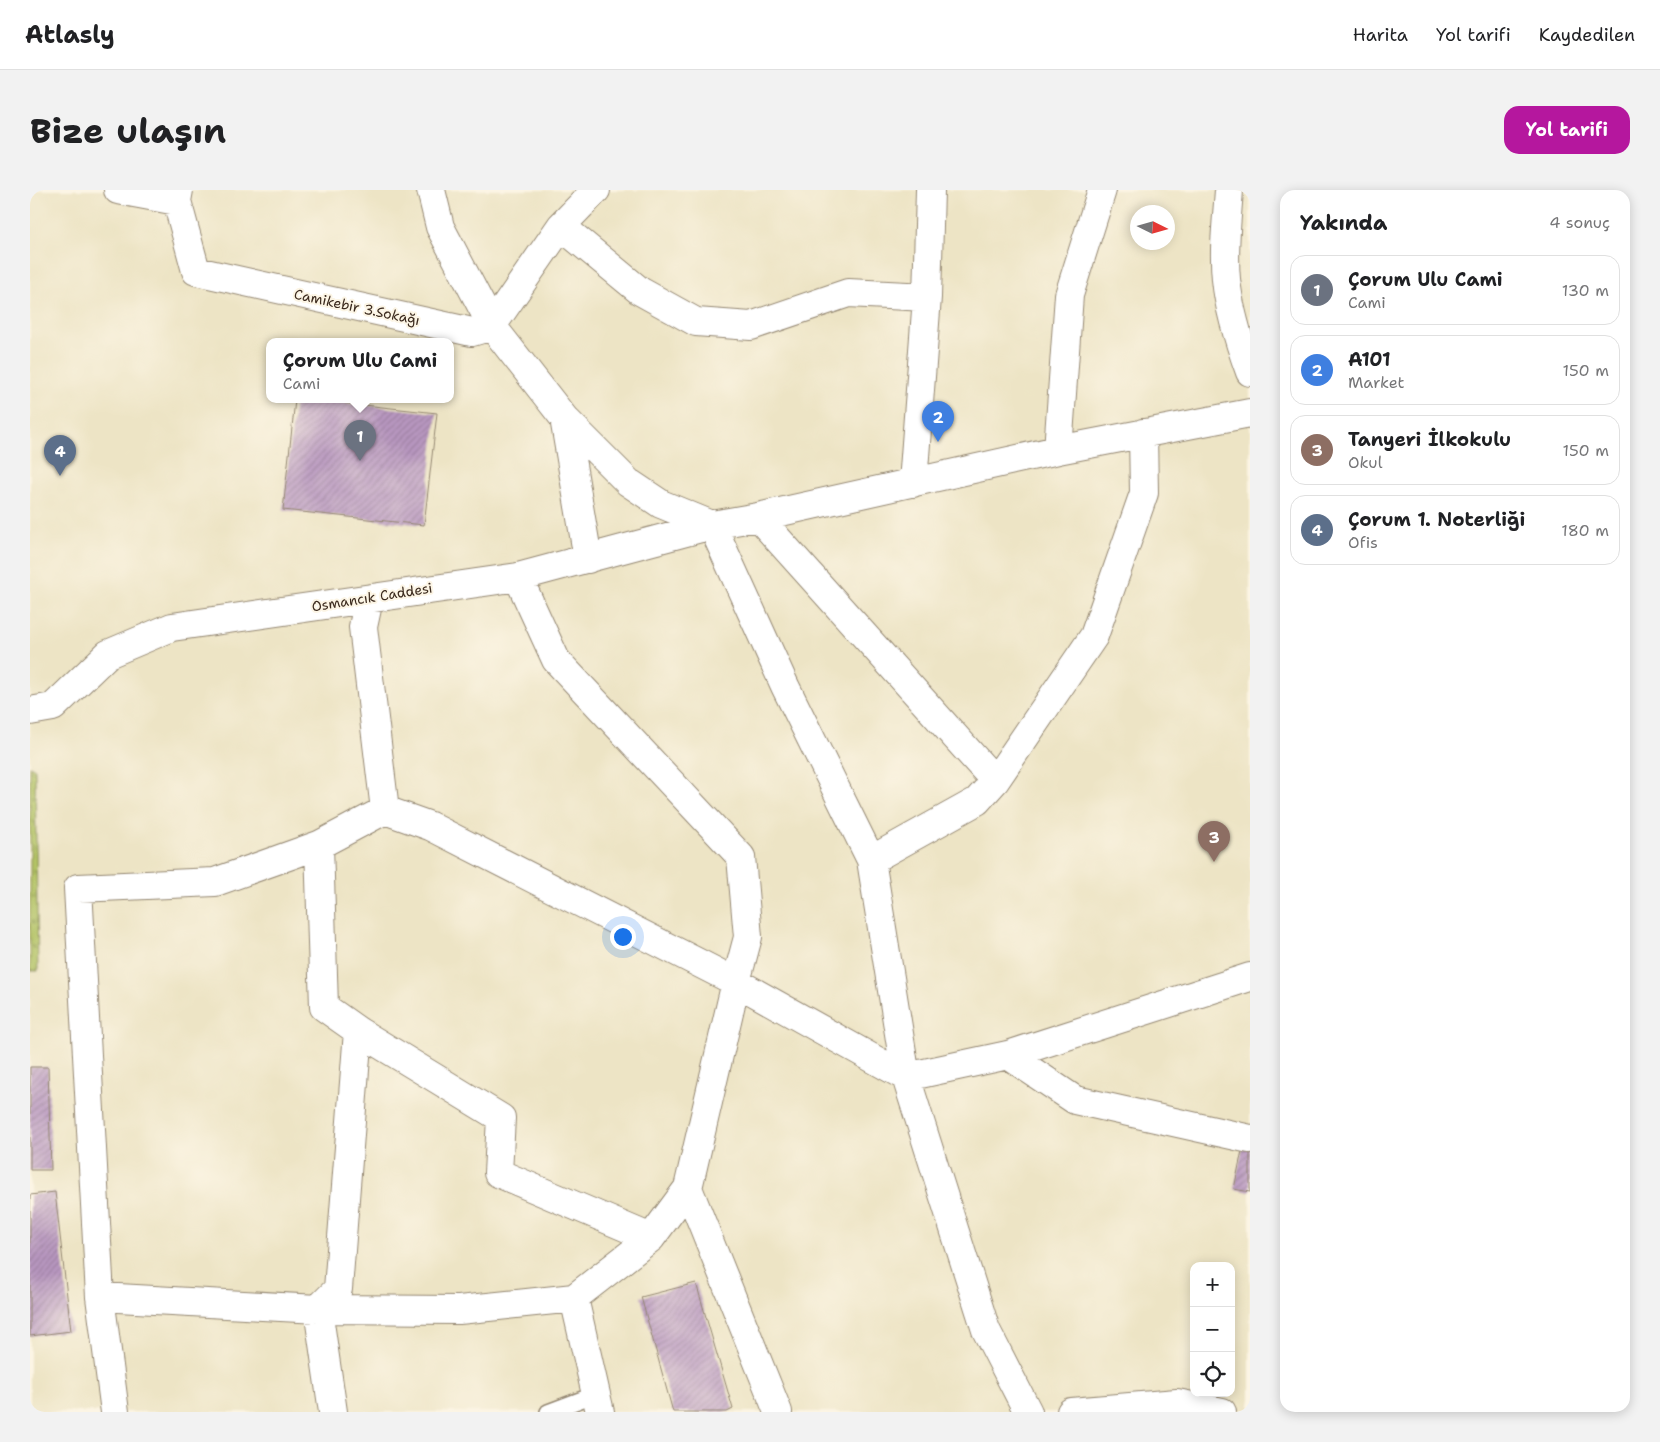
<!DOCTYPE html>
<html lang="tr">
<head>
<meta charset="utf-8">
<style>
  :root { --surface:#fff; --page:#f2f2f2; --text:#202124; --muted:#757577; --line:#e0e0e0; --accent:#b5179e }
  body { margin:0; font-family:"Shantell Sans",sans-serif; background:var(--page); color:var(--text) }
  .controls { position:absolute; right:15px; bottom:15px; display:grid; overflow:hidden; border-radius:10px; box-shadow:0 2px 12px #0003 }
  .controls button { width:45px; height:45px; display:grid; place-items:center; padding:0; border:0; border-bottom:1px solid var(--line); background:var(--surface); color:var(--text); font:25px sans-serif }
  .compass { position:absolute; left:1100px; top:15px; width:45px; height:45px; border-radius:50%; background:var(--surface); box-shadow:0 2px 12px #0003; rotate:95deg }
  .you { position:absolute; left:592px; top:746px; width:18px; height:18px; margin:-12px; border:4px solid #fff; border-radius:50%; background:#1a73e8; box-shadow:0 0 0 8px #1a73e833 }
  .badge { display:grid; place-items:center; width:32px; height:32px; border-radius:50%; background:var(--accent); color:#fff; font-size:16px; font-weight:700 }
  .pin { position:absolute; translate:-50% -41px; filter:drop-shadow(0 1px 2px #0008) }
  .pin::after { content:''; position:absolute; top:26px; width:18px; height:15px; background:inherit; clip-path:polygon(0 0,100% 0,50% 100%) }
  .popup { position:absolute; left:236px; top:148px; width:188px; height:65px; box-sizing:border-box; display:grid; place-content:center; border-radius:10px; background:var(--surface); filter:drop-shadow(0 1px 4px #0005); font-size:16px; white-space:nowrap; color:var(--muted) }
  .popup b { font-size:19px; color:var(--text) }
  .popup::after { content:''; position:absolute; left:50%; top:100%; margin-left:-10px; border:10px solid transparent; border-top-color:var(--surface) }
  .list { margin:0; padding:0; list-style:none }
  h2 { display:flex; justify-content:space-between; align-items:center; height:65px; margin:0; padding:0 20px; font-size:21px }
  h2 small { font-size:16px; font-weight:400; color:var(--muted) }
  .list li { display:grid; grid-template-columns:32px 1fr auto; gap:15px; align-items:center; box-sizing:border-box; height:70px; margin:0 10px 10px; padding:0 10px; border:1px solid var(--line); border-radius:15px }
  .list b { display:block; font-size:19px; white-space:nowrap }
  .list p { margin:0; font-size:16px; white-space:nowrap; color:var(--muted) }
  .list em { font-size:16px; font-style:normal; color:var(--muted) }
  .icon { flex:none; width:28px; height:28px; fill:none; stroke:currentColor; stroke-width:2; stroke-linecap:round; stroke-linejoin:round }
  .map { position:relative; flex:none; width:1220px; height:1222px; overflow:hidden; border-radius:15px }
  header { display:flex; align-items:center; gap:30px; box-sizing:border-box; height:70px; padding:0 25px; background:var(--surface); border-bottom:1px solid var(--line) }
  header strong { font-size:24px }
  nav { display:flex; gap:28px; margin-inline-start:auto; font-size:18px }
  .intro { display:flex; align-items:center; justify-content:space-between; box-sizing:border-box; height:120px; padding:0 30px }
  h1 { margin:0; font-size:35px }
  .button { padding:12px 22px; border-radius:15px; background:var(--accent); color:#fff; font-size:18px; font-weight:700 }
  main { display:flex; gap:30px; padding:0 30px }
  aside { flex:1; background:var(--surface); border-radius:15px; box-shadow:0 2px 12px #0003 }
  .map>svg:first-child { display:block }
  .park { fill:url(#park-tufts); stroke:#767642 }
  .building { fill:url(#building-hatch) }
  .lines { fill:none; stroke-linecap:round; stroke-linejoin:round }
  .service-casing { stroke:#948772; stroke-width:18 }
  .minor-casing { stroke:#948772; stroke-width:30 }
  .tertiary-casing { stroke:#948772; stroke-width:30 }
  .service { stroke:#fff; stroke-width:15 }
  .minor { stroke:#fff; stroke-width:28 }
  .tertiary { stroke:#fff; stroke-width:28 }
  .labels { text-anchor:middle; stroke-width:4; stroke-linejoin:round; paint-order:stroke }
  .street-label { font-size:14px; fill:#3b2a1e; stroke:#fcf5e5 }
</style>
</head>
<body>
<header>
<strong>Atlasly</strong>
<nav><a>Harita</a><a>Yol tarifi</a><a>Kaydedilen</a></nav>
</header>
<div class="intro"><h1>Bize ulaşın</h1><a class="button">Yol tarifi</a></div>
<main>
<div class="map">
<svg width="1220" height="1222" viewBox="0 0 1220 1222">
  <defs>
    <pattern id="park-tufts" width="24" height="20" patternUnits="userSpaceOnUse" patternTransform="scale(1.25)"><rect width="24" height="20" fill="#b2c265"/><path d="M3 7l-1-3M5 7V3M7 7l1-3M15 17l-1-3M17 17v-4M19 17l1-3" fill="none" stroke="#929e53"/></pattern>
    <pattern id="building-hatch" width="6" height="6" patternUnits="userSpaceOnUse" patternTransform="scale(1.25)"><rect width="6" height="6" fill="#b897c0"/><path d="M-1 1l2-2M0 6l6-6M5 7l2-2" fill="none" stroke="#977b9b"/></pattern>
  </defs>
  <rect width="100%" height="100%" fill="#fcf5e5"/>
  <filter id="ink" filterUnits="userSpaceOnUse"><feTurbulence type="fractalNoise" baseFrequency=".02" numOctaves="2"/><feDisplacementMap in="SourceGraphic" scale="10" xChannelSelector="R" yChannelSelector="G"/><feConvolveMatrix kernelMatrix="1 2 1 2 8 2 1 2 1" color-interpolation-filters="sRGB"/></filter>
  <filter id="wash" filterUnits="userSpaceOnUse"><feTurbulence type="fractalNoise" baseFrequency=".0096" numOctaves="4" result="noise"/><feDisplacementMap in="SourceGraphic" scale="20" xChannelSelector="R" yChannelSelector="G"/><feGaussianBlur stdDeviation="1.12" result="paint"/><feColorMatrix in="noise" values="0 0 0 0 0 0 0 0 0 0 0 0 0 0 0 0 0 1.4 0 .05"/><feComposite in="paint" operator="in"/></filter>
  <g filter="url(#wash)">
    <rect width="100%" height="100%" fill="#ede4c5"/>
    <path class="park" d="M0 576 5 579 8 781H0Z"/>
    <g id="blocks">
      <path class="building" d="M265 210H288L407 223 394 335 253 320Z
        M0 877H18L21 980H0Z
        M1213 956 1220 957V1002L1204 999Z
        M25 1002 41 1141 0 1146V1005Z
        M666 1093 703 1219 697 1222H643L611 1107Z"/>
    </g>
  </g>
  <g filter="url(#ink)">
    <use href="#blocks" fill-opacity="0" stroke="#948772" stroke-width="1"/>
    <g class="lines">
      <defs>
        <path id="service" d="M518 1222 566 1204"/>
        <path id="minor" d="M88 0 147 11
          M149 0 147 11 166 81 442 142 462 136
          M401 0 410 37 462 136 534 228 598 292 631 314 682 335
          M531 36 610 101 666 132 721 136 818 103 897 107
          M462 136 531 36 566 0
          M534 228 558 369
          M1028 260 1039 105 1072 0
          M883 293 897 107 900 0
          M728 327 965 591
          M682 335 755 496 841 670 876 887 956 1140 998 1222
          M339 409 333 437 355 620
          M0 521 23 517 78 464 142 437 488 387 682 335 728 327 1028 260 1220 223
          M289 655 294 817 328 841 471 928 468 983 621 1048
          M841 670 947 611 965 591 1064 446 1114 303 1113 243
          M978 865 1045 910 1220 949
          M658 998 748 1222
          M70 1107 288 1119 429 1120 544 1108 621 1048 658 998 706 792 718 747 711 667 526 470 488 387
          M544 1108 570 1222
          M85 1222 70 1107 48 698 185 692 289 655 355 620 400 636 706 792 876 887 978 865 1220 787
          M303 1222 288 1119 308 1099 328 841
          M1041 1222 1147 1213 1192 1222"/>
        <path id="tertiary" d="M1199 0C1197 29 1193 59 1196 89 1199 120 1209 152 1220 182"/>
      </defs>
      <use href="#service" class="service-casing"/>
      <use href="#minor" class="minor-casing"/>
      <use href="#tertiary" class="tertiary-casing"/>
      <use href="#service" class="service"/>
      <use href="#minor" class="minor"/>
      <use href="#tertiary" class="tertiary"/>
    </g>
  </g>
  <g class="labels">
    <g class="street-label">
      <text transform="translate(327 117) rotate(12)" y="5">Camikebir 3.Sokağı</text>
      <text transform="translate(342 407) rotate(-9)" y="5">Osmancık Caddesi</text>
    </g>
  </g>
</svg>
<div class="controls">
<button>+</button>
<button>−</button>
<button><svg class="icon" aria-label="locate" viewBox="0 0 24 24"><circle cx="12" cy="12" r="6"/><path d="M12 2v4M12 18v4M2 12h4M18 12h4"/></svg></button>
</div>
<svg class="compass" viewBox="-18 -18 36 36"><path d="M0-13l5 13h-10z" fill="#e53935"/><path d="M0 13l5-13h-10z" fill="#757577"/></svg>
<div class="you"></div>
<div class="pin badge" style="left:330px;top:271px;background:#6b7280">1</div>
<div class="popup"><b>Çorum Ulu Cami</b>Cami</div>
<div class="pin badge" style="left:908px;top:252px;background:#3f7fe0">2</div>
<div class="pin badge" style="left:1184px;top:672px;background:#8d6e63">3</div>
<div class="pin badge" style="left:30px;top:286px;background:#5c6f8a">4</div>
</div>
<aside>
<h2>Yakında<small>4 sonuç</small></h2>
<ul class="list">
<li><span class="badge" style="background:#6b7280">1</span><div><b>Çorum Ulu Cami</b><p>Cami</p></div><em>130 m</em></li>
<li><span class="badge" style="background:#3f7fe0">2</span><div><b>A101</b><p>Market</p></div><em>150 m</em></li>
<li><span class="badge" style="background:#8d6e63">3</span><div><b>Tanyeri İlkokulu</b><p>Okul</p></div><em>150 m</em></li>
<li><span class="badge" style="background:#5c6f8a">4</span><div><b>Çorum 1. Noterliği</b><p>Ofis</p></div><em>180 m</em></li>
</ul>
</aside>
</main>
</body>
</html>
